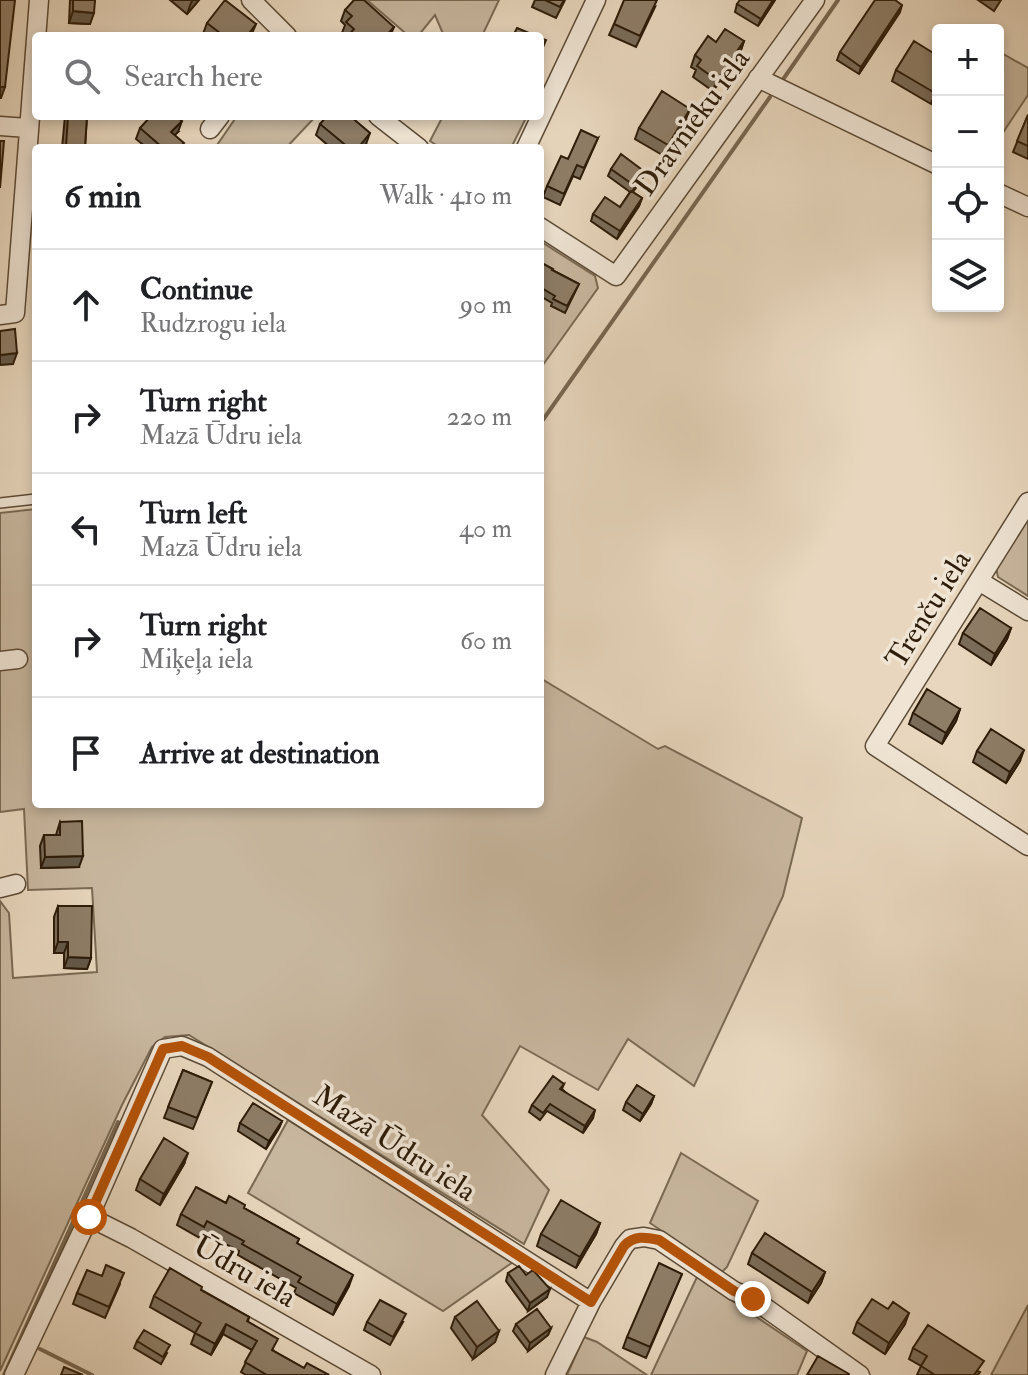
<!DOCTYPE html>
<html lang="en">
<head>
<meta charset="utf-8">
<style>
  :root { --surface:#fff; --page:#f2f2f2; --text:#202124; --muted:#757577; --line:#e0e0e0 }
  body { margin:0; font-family:"IM FELL Double Pica",serif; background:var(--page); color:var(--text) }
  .controls { position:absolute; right:24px; top:24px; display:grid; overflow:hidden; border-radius:8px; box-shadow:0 4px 12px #0003 }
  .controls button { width:72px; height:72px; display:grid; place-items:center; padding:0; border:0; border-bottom:2px solid var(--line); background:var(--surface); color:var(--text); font:40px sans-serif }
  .stop { position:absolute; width:24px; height:24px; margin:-18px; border:6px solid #b45309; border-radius:50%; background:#fff }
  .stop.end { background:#b45309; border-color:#fff; box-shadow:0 2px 8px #0008 }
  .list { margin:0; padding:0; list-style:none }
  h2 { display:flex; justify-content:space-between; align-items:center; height:104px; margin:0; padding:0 32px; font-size:34px }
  h2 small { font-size:26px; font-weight:400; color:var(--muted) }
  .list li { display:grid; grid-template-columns:52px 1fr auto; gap:24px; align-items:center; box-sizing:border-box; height:112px; padding:0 32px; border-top:2px solid var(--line) }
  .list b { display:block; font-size:30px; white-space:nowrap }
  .list p { margin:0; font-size:26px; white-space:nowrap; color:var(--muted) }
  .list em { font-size:26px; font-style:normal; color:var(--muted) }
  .icon { flex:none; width:44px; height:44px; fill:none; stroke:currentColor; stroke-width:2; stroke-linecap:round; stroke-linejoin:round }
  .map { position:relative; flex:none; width:1028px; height:1375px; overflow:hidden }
  .search { position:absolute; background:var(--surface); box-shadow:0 4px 12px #0003; left:32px; top:32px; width:512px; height:88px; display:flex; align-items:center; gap:20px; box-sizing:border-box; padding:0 28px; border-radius:8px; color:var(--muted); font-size:30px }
  .panel { position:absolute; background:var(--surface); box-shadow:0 4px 12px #0003; left:32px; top:144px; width:512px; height:664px; border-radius:8px }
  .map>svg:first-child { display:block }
  .green { fill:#c8b79f; stroke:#7a6a54; stroke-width:2 }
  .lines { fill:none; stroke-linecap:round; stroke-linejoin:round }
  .stream { stroke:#776650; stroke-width:4 }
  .lane-casing { stroke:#5c4b36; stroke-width:12 }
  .street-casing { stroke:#5c4b36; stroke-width:21 }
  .lane { stroke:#f0e5d5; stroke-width:9 }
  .street { stroke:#f0e5d5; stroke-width:18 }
  .wall { fill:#7a6c59; stroke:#2d1c09; stroke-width:2 }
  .shaded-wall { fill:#635848; stroke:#2d1c09; stroke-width:2 }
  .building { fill:#8e7d67; stroke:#2d1c09; stroke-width:2 }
  .route { stroke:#b45309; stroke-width:10 }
  .labels { text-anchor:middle; stroke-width:7; stroke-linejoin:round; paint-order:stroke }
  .street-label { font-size:30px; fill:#2d1c09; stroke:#f0e5d5 }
</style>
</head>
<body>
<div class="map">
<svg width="1028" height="1375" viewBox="0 0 1028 1375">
  <rect width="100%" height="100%" fill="#e8d7be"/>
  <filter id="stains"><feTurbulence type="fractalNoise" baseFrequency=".0025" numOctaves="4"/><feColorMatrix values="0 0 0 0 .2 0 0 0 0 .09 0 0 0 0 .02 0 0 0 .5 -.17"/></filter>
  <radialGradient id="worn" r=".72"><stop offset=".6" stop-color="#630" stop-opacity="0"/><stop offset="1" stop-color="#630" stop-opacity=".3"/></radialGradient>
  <path class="green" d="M367 0H499L482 36H444L435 15 418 36H401L404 32Z
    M998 51 1028 68V95L998 140Z
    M237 116H316L286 148H215Z
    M443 116H527L511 148H441L430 141Z
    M540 241 595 276 598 288 540 369Z
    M36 509V804H540V678L658 749 665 746 802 818 783 896 694 1086 628 1039 598 1090 520 1046 482 1115 549 1190 524 1244 189 1035 165 1037 152 1047 122 1105 0 1371V901L9 913 13 978 97 972 92 888 28 890 24 809 0 812V513Z
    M1028 516V596L998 577 996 568Z
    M288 1120 513 1262 443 1311 248 1193Z
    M681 1153 758 1201 727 1267 722 1272 650 1223Z
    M697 1277 807 1351 797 1375H651Z
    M1028 1305V1375H991Z
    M584 1337 597 1342 647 1375H567Z"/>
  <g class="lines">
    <path class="stream" d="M784 78 838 0
      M540 424 770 97
      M40 1349 92 1375
      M4 1375 118 1122"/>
    <defs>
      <path id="lane" d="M0 503 36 499"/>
      <path id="street" d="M251 0 287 36
        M758 78 938 165
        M378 116 419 148
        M0 126 28 128
        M210 129 220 116
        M526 148 596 0
        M998 193 1028 207
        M540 227 616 276 815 0
        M0 315 15 313 39 0
        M1028 502 875 746 1028 846
        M979 581 1028 611
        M0 661 18 659
        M0 888 16 884
        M89 1217 131 1238 371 1375
        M14 1375 89 1217 163 1049 182 1046 208 1057 591 1302
        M555 1375 591 1302 624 1246 630 1239 644 1237 659 1240 734 1291 753 1299 860 1375"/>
    </defs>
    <use href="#lane" class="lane-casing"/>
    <use href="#street" class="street-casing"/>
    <use href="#lane" class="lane"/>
    <use href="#street" class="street"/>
  </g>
  <path class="wall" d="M70 0H95L90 24 69 23Z
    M170 0H199L187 14Z
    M535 0H565L556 18 532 7Z
    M775 0 758 26 735 12 737 4Z
    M978 0H1001L994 11Z
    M655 7 636 47 609 35 614 24Z
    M345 10 394 27 390 36H346L342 33 345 25 341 21Z
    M900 12 859 74 837 60 840 52Z
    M207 23 256 24 251 36H205L203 34Z
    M744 41 740 53 713 91 693 77 696 70 691 67 695 55 716 42Z
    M896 70 938 92 931 104 892 81Z
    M1028 115V159L1013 152Z
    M65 116H87L85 148H62Z
    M686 120 664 156 635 139 639 128Z
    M320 124 366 144 363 148H331L316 135Z
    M140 128 178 132 174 135 182 148H147L136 139Z
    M598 138 580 179 573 176 560 205 543 197 547 186 568 159Z
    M611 169 645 172 642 179 633 192 642 198 639 206 617 239 591 221 593 214 620 207 630 192 608 176Z
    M540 262 552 270 579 284 565 313 551 306 552 303 540 296Z
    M1011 628 1007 639 991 665 959 644 963 633Z
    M960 709 956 721 942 744 909 724 913 713Z
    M977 751 1020 761 1006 783 973 762Z
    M60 822 79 867 41 868 40 846 44 835H56Z
    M58 906 91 958 87 969 64 968V953H54V917Z
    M183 1070 212 1082 193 1129 164 1118Z
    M564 1084 562 1089 593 1118 583 1133 547 1111 540 1120 529 1112 532 1105Z
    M654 1096 651 1104 640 1121 623 1110 626 1102Z
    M282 1121 279 1128 266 1149 238 1131 240 1123Z
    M184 1164 160 1205 136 1190 140 1179Z
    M244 1208 299 1239 297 1243 349 1286 333 1315 294 1293 296 1288 238 1255 239 1251 203 1232 200 1238 177 1225 181 1214Z
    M600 1223 596 1234 576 1268 537 1246 541 1234Z
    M752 1253 825 1272 821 1283 808 1303 748 1264Z
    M508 1273 526 1275 547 1297 528 1311 506 1281Z
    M682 1274 646 1358 623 1348 627 1337Z
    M102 1276 120 1284 105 1318 73 1304 77 1293Z
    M201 1290 249 1317 248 1322 274 1351 304 1368 329 1375H246L241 1372 252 1350 223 1334 211 1355 191 1344 195 1333 150 1307 154 1296Z
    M888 1309 905 1324 885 1354 853 1333 857 1322Z
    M455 1317 499 1331 495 1342 473 1359 451 1328Z
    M367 1322H403L390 1345 364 1330Z
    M516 1324 551 1328 548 1335 528 1351 513 1331Z
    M137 1341 167 1353 161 1364 134 1348Z
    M913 1348 980 1372 978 1375H917L921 1366 909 1359Z"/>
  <path class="shaded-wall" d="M193 0H199L187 14 191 3Z
    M773 0H775L758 26 761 19Z
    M902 5 900 12 859 74 861 67Z
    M73 11 94 13 90 24 69 23Z
    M744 41 740 53 713 91 717 80Z
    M0 87H5L1 98H0Z
    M938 88V92L931 104 935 93Z
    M690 109 686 120 664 156 668 145Z
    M182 121 178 132 167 143 171 132Z
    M370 133 366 144 363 148H358Z
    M645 172 642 179 632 193 635 186Z
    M642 198 639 206 617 239 620 231Z
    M17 353 13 364 0 365V355Z
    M1011 628 1007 639 991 665 995 654Z
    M960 709 956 721 942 744 946 733Z
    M1024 750 1020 761 1006 783 1010 772Z
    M83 856 79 867 41 868 45 857Z
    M58 942H68L64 953H54Z
    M68 957 91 958 87 969 64 968Z
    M654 1096 651 1104 640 1121 643 1114Z
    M595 1110 593 1118 583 1133 585 1126Z
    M282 1121 279 1128 266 1149 269 1141Z
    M188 1153 184 1164 160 1205 164 1194Z
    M600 1223 596 1234 576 1268 580 1257Z
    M825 1272 821 1283 808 1303 812 1292Z
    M353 1275 349 1286 333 1315 337 1304Z
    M550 1289 547 1297 528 1311 530 1303Z
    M909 1313 905 1324 885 1354 889 1343Z
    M226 1324 223 1334 211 1355 215 1344Z
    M551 1328 548 1335 528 1351 530 1343Z
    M499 1331 495 1342 473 1359 477 1347Z"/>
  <path class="building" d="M0 0H15L5 87H0Z
    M73 0H95L94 13 73 11Z
    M225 0 256 24 247 36H217L220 33 207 23Z
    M354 0H364L394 27 386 36H348L354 29 346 22 352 16 345 10Z
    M545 0H564L560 7Z
    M624 0H657L640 36 614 24Z
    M740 0H773L761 19 737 4Z
    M875 0H895L902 5 861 67 840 52Z
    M517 28 536 36H513Z
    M725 29 744 41 717 80 697 66 701 60 695 55 708 36 716 42Z
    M74 34 93 35V36H74Z
    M540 38 546 40 540 54Z
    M914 41 938 56V88L935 93 896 70Z
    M662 91 690 109 668 145 639 128Z
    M1028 115V146L1017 141Z
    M68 116H87L85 147 66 146Z
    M151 116H176L182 121 171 132 184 143 179 148H163L140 128Z
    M327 116H350L370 133 358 148H349L320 124Z
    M581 130 598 138 584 168 577 165 564 194 547 186 561 156 568 159Z
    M0 141H4L0 188Z
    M621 154 645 172 635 186 611 169Z
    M631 191 642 198 620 231 593 214 605 197 620 207Z
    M540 262 553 269 552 270 579 284 567 306 553 299 555 296 540 287Z
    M15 329 17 353 0 355V331Z
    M980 608 1011 628 995 654 963 633Z
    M927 689 960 709 946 733 913 713Z
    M991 729 1024 750 1010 772 977 751Z
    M82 821 83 856 45 857 44 835H60V822Z
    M58 906H92L91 958 68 957V942H58Z
    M183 1070 212 1082 197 1118 168 1107Z
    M553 1076 564 1084 560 1089 595 1110 585 1126 550 1104 543 1113 532 1105Z
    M637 1085 654 1096 643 1114 626 1102Z
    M253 1103 282 1121 269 1141 240 1123Z
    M164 1138 188 1153 164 1194 140 1179Z
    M196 1187 226 1203 229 1196 245 1205 244 1208 299 1239 297 1243 353 1275 337 1304 298 1282 301 1277 242 1244 244 1241 207 1221 204 1227 181 1214Z
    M561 1200 600 1223 580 1257 541 1234Z
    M765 1233 825 1272 812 1292 752 1253Z
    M659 1263 682 1274 650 1347 627 1337Z
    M106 1265 124 1273 109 1307 77 1293 87 1270 102 1276Z
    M519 1266 526 1275 533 1270 550 1289 530 1303 508 1273Z
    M170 1268 202 1287 201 1290 249 1317 247 1321 278 1339 272 1350 304 1368 307 1363 329 1375H267L245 1362 257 1341 226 1324 215 1344 195 1333 201 1323 154 1296Z
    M872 1299 888 1309 893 1302 909 1313 889 1343 857 1322Z
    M380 1300 406 1314 393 1337 367 1322Z
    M477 1301 499 1331 477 1347 455 1317Z
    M537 1309 551 1328 530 1343 516 1324Z
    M928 1325 984 1361 974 1375H935L921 1366 927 1356 913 1348Z
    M144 1330 170 1345 163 1357 137 1341Z
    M818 1356 849 1374V1375H807Z
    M64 1367 83 1375H61Z"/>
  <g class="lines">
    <path class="route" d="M89 1217 163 1049 182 1046 208 1057 591 1302 624 1246C634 1235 645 1237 659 1240L734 1291 753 1299"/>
  </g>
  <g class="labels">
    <g class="street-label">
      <text transform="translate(692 122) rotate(-54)" y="10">Dravnieku iela</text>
      <text transform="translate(928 609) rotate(-58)" y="10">Trenču iela</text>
      <text transform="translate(395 1143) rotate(33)" y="10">Mazā Ūdru iela</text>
      <text transform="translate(245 1271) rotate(30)" y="10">Ūdru iela</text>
    </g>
  </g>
  <rect width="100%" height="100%" filter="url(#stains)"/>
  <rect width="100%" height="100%" fill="url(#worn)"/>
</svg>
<div class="controls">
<button>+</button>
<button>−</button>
<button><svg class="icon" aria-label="locate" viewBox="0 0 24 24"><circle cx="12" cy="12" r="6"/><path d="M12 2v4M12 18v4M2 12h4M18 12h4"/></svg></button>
<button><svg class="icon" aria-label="layers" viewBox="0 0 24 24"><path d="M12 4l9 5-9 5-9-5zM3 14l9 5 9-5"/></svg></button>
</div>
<div class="stop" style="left:89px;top:1217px"></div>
<div class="stop end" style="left:753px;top:1299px"></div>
<div class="search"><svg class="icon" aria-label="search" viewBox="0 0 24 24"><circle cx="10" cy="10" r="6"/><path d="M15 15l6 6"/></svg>Search here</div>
<section class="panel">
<h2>6 min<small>Walk · 410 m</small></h2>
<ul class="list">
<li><svg class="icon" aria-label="ahead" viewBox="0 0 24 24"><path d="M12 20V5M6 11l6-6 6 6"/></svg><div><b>Continue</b><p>Rudzrogu iela</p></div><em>90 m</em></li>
<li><svg class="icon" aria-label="right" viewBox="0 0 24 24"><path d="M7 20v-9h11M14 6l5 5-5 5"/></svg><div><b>Turn right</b><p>Mazā Ūdru iela</p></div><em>220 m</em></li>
<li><svg class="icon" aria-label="left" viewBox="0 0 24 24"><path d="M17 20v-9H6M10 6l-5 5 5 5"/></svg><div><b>Turn left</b><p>Mazā Ūdru iela</p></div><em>40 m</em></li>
<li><svg class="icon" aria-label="right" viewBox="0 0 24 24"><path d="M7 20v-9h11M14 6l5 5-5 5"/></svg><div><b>Turn right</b><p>Miķeļa iela</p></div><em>60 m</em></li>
<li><svg class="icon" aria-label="arrive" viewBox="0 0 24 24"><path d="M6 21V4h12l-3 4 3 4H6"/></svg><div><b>Arrive at destination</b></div></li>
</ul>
</section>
</div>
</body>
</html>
